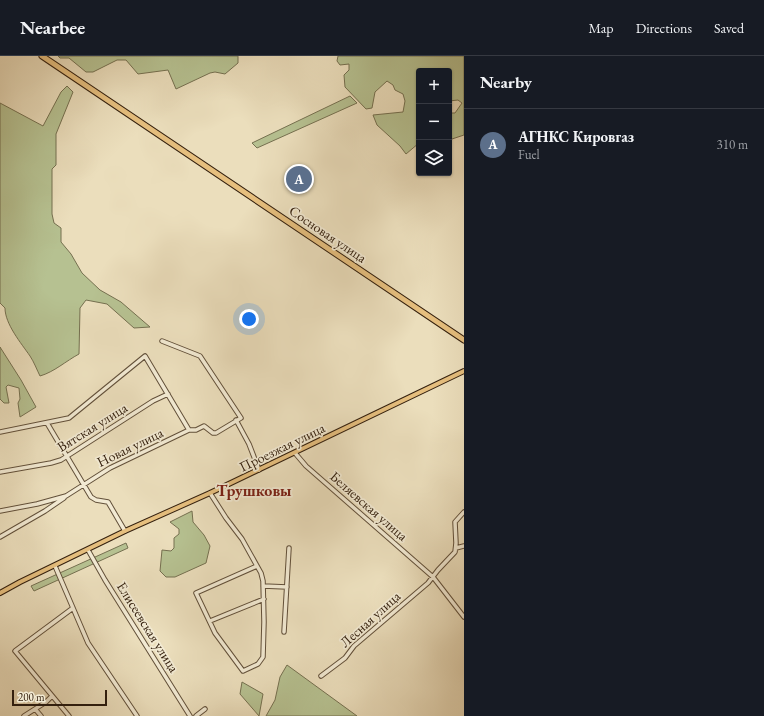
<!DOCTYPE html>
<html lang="en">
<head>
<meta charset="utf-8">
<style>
  :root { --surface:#171b24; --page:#20242c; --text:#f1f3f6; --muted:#9ea1a6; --line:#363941; --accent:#c59692 }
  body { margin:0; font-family:"EB Garamond",serif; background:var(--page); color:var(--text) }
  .controls { position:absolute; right:12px; top:12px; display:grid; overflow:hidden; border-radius:4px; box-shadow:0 1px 3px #0004 }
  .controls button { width:36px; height:36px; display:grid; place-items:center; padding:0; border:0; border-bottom:1px solid var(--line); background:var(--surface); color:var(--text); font:20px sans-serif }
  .scale { position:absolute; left:12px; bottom:10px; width:95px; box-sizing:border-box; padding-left:4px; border:2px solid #34200e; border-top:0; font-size:11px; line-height:14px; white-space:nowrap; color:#34200e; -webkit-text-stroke:3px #f2ead3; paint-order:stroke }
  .you { position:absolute; left:249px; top:263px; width:14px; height:14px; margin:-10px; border:3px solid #fff; border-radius:50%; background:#1a73e8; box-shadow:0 0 0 6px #1a73e833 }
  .badge { display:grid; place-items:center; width:26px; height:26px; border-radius:50%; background:var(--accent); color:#fff; font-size:13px; font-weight:700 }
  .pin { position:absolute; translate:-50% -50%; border:2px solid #fff; box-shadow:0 1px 4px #0006 }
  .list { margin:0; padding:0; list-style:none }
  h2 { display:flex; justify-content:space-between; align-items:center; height:52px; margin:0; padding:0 16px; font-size:17px }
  h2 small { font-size:13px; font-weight:400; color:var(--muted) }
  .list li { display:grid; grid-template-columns:26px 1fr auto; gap:12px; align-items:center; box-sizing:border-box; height:72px; padding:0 16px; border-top:1px solid var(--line) }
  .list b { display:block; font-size:15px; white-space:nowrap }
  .list p { margin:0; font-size:13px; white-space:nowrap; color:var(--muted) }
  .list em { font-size:13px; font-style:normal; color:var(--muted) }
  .icon { flex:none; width:22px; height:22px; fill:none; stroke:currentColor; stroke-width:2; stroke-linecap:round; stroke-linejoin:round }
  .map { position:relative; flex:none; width:464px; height:660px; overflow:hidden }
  header { display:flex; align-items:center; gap:24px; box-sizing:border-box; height:56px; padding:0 20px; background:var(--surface); border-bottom:1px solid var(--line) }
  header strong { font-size:19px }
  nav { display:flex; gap:22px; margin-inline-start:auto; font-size:14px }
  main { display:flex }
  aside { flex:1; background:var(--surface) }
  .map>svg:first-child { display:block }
  .green { fill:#b6c191; stroke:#757050 }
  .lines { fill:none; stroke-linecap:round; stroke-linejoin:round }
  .minor-casing { stroke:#62503a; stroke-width:5.5 }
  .major-casing { stroke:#34200e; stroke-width:6 }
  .highway-casing { stroke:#34200e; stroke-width:7 }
  .minor { stroke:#f2ead3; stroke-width:3.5 }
  .major { stroke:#e6bf7e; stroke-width:4 }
  .highway { stroke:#e6bf7e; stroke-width:5 }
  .labels { text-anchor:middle; stroke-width:3.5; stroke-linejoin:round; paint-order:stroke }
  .street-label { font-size:14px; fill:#34200e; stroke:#f2ead3 }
  .quarter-label { font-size:16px; font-weight:bold; fill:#7a1f14; stroke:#f2ead3 }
</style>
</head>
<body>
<header>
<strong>Nearbee</strong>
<nav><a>Map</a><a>Directions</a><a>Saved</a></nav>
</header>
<main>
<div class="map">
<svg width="464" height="660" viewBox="0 0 464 660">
  <rect width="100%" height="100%" fill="#ebdebc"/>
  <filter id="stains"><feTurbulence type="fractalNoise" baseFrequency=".005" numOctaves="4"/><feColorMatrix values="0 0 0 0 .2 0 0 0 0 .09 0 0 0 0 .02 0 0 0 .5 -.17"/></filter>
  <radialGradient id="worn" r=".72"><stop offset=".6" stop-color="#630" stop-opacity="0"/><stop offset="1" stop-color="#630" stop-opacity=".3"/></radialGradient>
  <path class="green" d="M58 0H238V7L225 18 215 16 210 17 176 33 168 14 138 18 126 4H117L93 16H86L69 2H60Z
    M338 0H464V79L449 84V57H455L462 47 458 44 449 45V15H419V87L406 98 400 90 377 69 373 59 403 56 405 45 403 38 395 34 393 29 387 25 375 36 372 52 366 53 345 31 344 19 349 14V8L340 9 337 5Z
    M67 30 73 36 56 78V109L52 113V158L54 167 61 172V186L71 198 82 217 100 234 121 246 150 271 134 272 107 248 86 244 80 252 79 298C66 305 54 316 40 320 37 314 34 306 30 300 21 287 5 268 5 252L0 247V47L43 70 61 36Z
    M350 40 357 47 257 92 252 87Z
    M0 291 21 324 36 351 20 361 18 347 20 343 19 332 8 329 6 331 9 347H4L0 343Z
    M192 455 193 466 204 479 210 490 206 507 175 521H166L160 515 162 494 171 495 174 492V482L179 478V473L170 466Z
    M126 487 128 492 34 535 31 530Z
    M287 609 357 660H266L275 644 280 621Z
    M242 626 263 638 259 660 240 638Z"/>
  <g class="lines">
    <defs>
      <path id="minor" d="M162 285 200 300 241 362 216 377H213L204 370 196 374H189
        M236 364 249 388 259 414
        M47 367 91 441 96 444 108 446 125 475
        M0 376 69 362 145 300 189 374 110 412 66 440 37 448 0 455
        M295 397 306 410 433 521 464 561
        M0 416 51 407 61 404 153 345 168 338
        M210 437 226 462 242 483 261 517 263 525 264 566 263 601 258 608 243 615 215 577 196 537 257 510
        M0 481 45 455 64 442
        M456 492 464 490
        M88 494 105 524 190 660
        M55 510 88 587 137 660
        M263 530 287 531
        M210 565 264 543
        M284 576 289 492
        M321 620 345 602 354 590 428 527 438 514 455 496 456 487 455 466 464 456
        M35 653 41 660
        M24 660 46 646 52 640
        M69 660 15 595 73 552
        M196 660 205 653"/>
      <path id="major" d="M0 537 20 526 125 475 210 437 464 315"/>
      <path id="highway" d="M42 0 464 284"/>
    </defs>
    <use href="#minor" class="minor-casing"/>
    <use href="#major" class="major-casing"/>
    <use href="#highway" class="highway-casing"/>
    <use href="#minor" class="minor"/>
    <use href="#major" class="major"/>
    <use href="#highway" class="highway"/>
  </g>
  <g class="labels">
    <g class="street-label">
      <text transform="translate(328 178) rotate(34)" y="5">Сосновая улица</text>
      <text transform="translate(92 371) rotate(-32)" y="5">Вятская улица</text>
      <text transform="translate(130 391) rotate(-26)" y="5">Новая улица</text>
      <text transform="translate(282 391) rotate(-26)" y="5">Проезжая улица</text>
      <text transform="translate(369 450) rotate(41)" y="5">Беляевская улица</text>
      <text transform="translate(370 563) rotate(-42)" y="5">Лесная улица</text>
      <text transform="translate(148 571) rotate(58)" y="5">Елисеевская улица</text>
    </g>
    <g class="quarter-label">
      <text x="254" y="440">Трушковы</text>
    </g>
  </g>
  <rect width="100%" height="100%" filter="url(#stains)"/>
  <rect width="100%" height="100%" fill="url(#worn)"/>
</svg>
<div class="controls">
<button>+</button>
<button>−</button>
<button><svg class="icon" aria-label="layers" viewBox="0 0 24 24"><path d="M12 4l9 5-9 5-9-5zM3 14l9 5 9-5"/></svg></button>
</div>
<div class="scale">200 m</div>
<div class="you"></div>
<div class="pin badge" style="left:299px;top:123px;background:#5c6f8a">A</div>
</div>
<aside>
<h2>Nearby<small></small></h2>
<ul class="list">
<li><span class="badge" style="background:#5c6f8a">A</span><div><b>АГНКС Кировгаз</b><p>Fuel</p></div><em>310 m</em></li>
</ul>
</aside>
</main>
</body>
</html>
